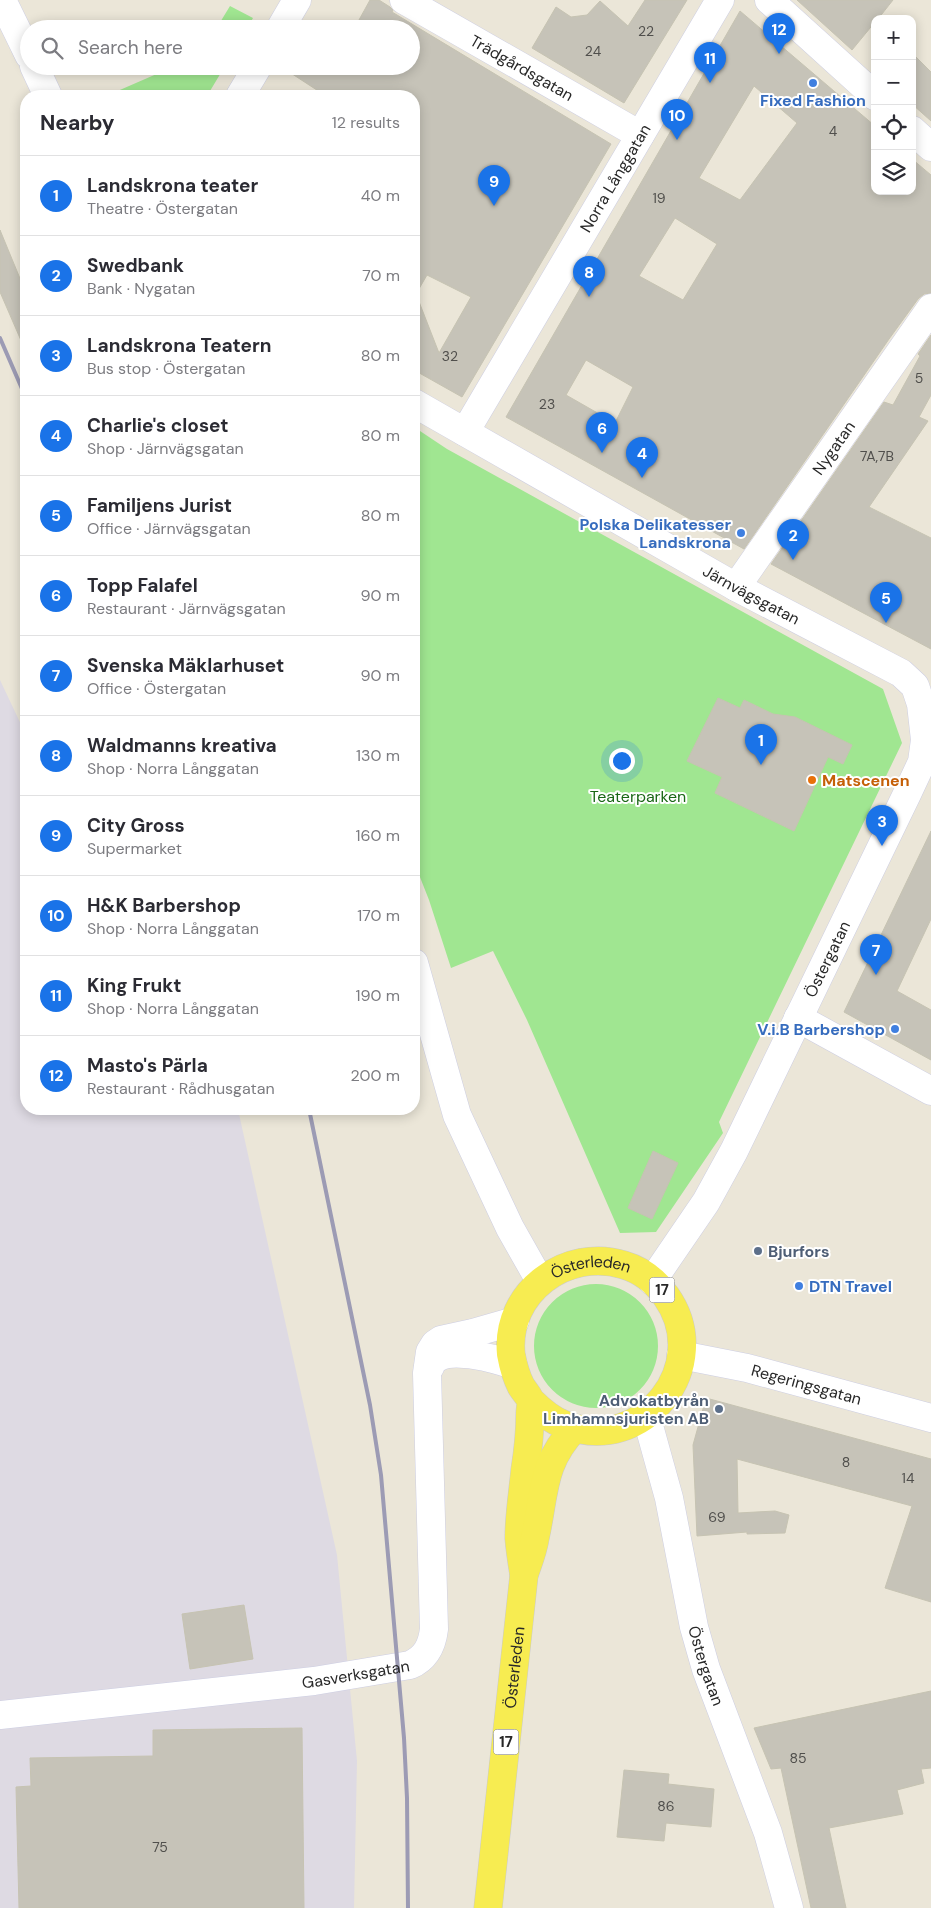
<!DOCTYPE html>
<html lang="en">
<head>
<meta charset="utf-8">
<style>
  :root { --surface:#fff; --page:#f2f2f3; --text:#2b2b33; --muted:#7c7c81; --line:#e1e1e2; --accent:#1a73e8 }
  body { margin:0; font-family:"DM Sans",sans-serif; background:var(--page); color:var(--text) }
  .controls { position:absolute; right:15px; top:15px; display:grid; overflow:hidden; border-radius:10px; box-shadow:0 2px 12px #0003 }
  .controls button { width:45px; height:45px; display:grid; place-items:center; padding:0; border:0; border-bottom:1px solid var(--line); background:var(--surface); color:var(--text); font:25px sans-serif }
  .you { position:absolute; left:621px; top:760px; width:18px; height:18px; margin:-12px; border:4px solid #fff; border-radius:50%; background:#1a73e8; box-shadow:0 0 0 8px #1a73e833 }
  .badge { display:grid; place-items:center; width:32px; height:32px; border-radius:50%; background:var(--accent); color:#fff; font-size:16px; font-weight:700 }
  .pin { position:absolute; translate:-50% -41px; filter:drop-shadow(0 1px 2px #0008) }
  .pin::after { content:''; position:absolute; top:26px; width:18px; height:15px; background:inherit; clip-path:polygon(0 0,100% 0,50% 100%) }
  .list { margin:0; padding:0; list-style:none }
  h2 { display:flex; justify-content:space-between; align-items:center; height:65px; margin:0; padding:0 20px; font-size:21px }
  h2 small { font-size:16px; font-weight:400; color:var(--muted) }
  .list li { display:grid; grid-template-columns:32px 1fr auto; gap:15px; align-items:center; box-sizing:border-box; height:80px; padding:0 20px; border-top:1px solid var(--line) }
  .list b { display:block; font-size:19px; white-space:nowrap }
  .list p { margin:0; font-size:16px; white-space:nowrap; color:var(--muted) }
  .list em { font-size:16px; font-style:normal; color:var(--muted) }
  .icon { flex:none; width:28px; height:28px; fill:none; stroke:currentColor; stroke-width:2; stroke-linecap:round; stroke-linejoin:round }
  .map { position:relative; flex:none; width:931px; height:1908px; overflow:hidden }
  .search { position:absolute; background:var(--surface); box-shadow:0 2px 12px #0003; left:20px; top:20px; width:400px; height:55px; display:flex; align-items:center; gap:12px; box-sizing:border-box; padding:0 18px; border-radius:28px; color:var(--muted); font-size:19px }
  .panel { position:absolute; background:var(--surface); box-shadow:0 2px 12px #0003; left:20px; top:90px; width:400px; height:1025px; border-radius:20px }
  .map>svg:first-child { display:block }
  .industrial { fill:#dedae3 }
  .green { fill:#a0e691 }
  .building { fill:#c6c3b8; stroke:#c6c3b2; fill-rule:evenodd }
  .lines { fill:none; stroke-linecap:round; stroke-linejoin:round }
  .minor-casing { stroke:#cdcee2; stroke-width:29 }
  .major-casing { stroke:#cbcbcb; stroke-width:29 }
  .minor { stroke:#fff; stroke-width:28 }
  .major { stroke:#f7ec51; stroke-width:28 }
  .rail { stroke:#9c9bb4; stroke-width:4 }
  .shop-dot { fill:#3f7fe0; stroke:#fff; stroke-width:2 }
  .food-dot { fill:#e8710a; stroke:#fff; stroke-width:2 }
  .service-dot { fill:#5c6f8a; stroke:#fff; stroke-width:2 }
  .labels { text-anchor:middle; stroke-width:4; stroke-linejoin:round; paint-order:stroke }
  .number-label { font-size:14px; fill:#504f4c }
  .shield { fill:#fff; stroke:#686868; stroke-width:1 }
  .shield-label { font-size:15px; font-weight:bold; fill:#282828 }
  .street-label { font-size:16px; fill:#282828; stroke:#fff }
  .shop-label { font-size:16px; font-weight:bold; fill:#366cbe; stroke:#fff; text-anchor:end }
  .food-label { font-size:16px; font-weight:bold; fill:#c56008; stroke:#fff; text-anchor:start }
  .park-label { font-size:16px; fill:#196715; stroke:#fff }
  .service-label { font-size:16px; font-weight:bold; fill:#4e5e75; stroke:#fff; text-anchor:start }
</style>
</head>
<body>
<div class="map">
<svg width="931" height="1908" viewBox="0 0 931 1908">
  <rect width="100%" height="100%" fill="#ebe6d8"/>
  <path class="industrial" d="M0 680 26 735V1109H236L239 1114 337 1555 357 1761 354 1908H0Z"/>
  <path class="green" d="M230 6 253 18 247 29H216Z
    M175 66H225L207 96H106Z
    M414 427 447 449 883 689 902 743 719 1122 723 1133 656 1232 620 1233 527 1020 493 951 451 968 429 900 414 862Z
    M534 1346a62 62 0 1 1 124 0a62 62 0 1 1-124 0Z"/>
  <path class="building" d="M370 0H379L390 7 393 10 392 12 611 144 462 397 414 370V96H326L280 66H411V29H354ZM427 275 471 297 439 353 416 294Z
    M645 0H687L624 103 532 48 556 7 571 17 587 15 600 1 628 26Z
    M797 0H893L878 19H875V22L852 50Z
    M740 11 875 126V191H912V159L931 175V293L924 294 918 299 889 339 744 549 506 417ZM754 86 797 123 740 200 699 178ZM675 218 717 244 683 300 639 276ZM586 360 633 387 615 423 566 395Z
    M912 53 931 72V121L912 104Z
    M0 230 26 293V352L0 292Z
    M931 335V395L919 417 928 421 869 507 931 538V649L771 564 884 402 893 405 920 356 918 354Z
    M718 698 740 708 744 700 773 714 795 717 852 745 843 764 828 757 794 831 715 793 722 777 687 761Z
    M931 831V919L897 991 931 1010V1060L844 1012Z
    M653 1151 678 1163 652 1219 628 1208Z
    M706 1398 931 1459V1602L885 1588 912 1506 737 1459 738 1513 775 1511 789 1515 785 1533 747 1534V1532L697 1536 693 1445Z
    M244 1605 253 1659 190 1669 182 1614Z
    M931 1691V1768L921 1769 924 1783 897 1790 903 1814 829 1828 846 1908H811L781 1768 771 1769 754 1728Z
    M302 1728 304 1908H19L16 1787 31 1786 30 1758 153 1756V1730Z
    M624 1770 669 1774 668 1784 714 1789 711 1827 666 1823 664 1841 617 1837Z"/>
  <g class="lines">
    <defs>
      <g id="minor">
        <path d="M2 0 29 55"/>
        <path id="s1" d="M404 0 640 135"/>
        <path d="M769 0 875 96"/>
        <path d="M280 29 297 0"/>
        <path d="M34 66 48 96"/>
        <path d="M240 96 258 66"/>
        <path d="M912 130 931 147"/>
        <path id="s2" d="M414 403 736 587 901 673 915 686 921 704 925 740 922 762 907 794 734 1151 706 1202 652 1281"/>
        <path id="s3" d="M465 432 720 0"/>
        <path id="s4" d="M736 587 931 308"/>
        <path d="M414 963 457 1115 510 1228 540 1281"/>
        <path d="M798 1018 931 1091"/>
        <path id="s5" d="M681 1355 747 1368 931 1418"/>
        <path d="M430 1367C432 1363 433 1360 437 1358 454 1347 496 1359 513 1365"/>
        <path id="s6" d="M646 1415 669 1498 694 1627 706 1669 768 1833 789 1908"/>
        <path id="s7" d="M0 1715 314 1681 410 1665C426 1658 432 1646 434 1629L427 1373 430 1352 435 1344 441 1340 473 1333 515 1321"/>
      </g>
      <g id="major">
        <path id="s8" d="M524 1575C522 1563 520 1550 519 1538 519 1515 523 1492 525 1470 528 1451 530 1433 530 1414 530 1410 531 1406 531 1402 530 1397 524 1391 521 1386 516 1376 513 1365 511 1354 505 1292 567 1247 624 1265 641 1270 656 1282 666 1296 715 1365 643 1456 565 1425 551 1420 541 1411 531 1401"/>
        <path id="s9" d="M488 1908 524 1575C528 1563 533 1551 535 1538 545 1494 541 1463 575 1428"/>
      </g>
    </defs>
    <use href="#minor" class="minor-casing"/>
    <use href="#major" class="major-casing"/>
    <use href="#minor" class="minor"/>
    <use href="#major" class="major"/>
    <path class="rail" d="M0 338 26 398
      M309 1109 370 1405 381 1475 404 1738 407 1798 408 1908"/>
  </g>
  <g class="shop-dot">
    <circle cx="813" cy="83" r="5"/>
    <circle cx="741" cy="533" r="5"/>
    <circle cx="895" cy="1029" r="5"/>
    <circle cx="799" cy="1286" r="5"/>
  </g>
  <circle class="food-dot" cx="812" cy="780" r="5"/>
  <g class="service-dot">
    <circle cx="758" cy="1251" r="5"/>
    <circle cx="719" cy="1409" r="5"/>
  </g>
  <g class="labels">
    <g class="number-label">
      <text x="646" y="36">22</text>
      <text x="593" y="56">24</text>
      <text x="833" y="136">4</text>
      <text x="659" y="203">19</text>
      <text x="450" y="361">32</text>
      <text x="919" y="383">5</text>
      <text x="547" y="409">23</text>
      <text x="877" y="461">7A,7B</text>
      <text x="846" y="1467">8</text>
      <text x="908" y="1483">14</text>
      <text x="717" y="1522">69</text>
      <text x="798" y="1763">85</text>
      <text x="666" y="1811">86</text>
      <text x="160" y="1852">75</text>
    </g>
    <g class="shield">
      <rect x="649.5" y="1277.5" width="25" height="25" rx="4"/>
      <rect x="493.5" y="1729.5" width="25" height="25" rx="4"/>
    </g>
    <g class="shield-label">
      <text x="662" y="1295">17</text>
      <text x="506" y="1747">17</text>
    </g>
    <g class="street-label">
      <text dy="6" stroke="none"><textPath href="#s1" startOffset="136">Trädgårdsgatan</textPath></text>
      <text dy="6" stroke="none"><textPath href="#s3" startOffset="295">Norra Långgatan</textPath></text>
      <text dy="6" stroke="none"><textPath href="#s4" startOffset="170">Nygatan</textPath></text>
      <text dy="6" stroke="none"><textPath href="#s2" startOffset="388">Järnvägsgatan</textPath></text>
      <text transform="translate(827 959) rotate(-64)" y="6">Östergatan</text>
      <text dy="6" stroke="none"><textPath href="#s8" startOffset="362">Österleden</textPath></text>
      <text dy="6" stroke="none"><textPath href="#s5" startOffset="129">Regeringsgatan</textPath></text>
      <text dy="6" stroke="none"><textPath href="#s6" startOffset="258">Östergatan</textPath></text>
      <text dy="6" stroke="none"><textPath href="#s9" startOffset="242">Österleden</textPath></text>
      <text dy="6" stroke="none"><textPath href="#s7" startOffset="358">Gasverksgatan</textPath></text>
    </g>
    <g class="shop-label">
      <text x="813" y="106" text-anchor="middle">Fixed Fashion</text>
      <text x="731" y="530">Polska Delikatesser<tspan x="731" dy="18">Landskrona</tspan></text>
      <text x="885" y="1035">V.i.B Barbershop</text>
      <text x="809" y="1292" text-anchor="start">DTN Travel</text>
    </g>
    <g class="food-label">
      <text x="822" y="786">Matscenen</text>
    </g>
    <g class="park-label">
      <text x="638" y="802">Teaterparken</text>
    </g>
    <g class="service-label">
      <text x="768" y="1257">Bjurfors</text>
      <text x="709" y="1406" text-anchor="end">Advokatbyrån<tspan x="709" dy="18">Limhamnsjuristen AB</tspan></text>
    </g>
  </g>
</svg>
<div class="controls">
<button>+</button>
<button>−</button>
<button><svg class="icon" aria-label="locate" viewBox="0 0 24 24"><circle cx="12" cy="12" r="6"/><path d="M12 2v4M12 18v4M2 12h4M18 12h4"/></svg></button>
<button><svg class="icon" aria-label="layers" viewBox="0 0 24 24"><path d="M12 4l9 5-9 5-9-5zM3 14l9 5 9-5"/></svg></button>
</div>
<div class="you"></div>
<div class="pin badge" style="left:761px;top:765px">1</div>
<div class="pin badge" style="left:793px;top:560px">2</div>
<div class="pin badge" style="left:882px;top:846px">3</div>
<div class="pin badge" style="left:642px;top:478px">4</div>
<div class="pin badge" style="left:886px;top:623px">5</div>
<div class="pin badge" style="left:602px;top:453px">6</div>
<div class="pin badge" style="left:876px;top:975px">7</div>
<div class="pin badge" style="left:589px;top:297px">8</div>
<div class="pin badge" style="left:494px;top:206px">9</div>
<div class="pin badge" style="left:677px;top:140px">10</div>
<div class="pin badge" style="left:710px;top:83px">11</div>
<div class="pin badge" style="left:779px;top:54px">12</div>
<div class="search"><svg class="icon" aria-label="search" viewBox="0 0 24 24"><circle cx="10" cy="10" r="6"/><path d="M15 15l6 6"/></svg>Search here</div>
<section class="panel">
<h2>Nearby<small>12 results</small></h2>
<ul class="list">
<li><span class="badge">1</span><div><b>Landskrona teater</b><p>Theatre · Östergatan</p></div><em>40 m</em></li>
<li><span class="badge">2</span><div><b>Swedbank</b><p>Bank · Nygatan</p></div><em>70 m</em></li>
<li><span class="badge">3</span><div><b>Landskrona Teatern</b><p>Bus stop · Östergatan</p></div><em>80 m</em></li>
<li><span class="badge">4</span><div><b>Charlie's closet</b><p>Shop · Järnvägsgatan</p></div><em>80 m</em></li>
<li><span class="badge">5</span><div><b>Familjens Jurist</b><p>Office · Järnvägsgatan</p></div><em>80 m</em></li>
<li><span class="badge">6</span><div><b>Topp Falafel</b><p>Restaurant · Järnvägsgatan</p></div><em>90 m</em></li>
<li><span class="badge">7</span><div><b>Svenska Mäklarhuset</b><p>Office · Östergatan</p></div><em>90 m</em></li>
<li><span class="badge">8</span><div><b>Waldmanns kreativa</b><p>Shop · Norra Långgatan</p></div><em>130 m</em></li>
<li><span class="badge">9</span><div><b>City Gross</b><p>Supermarket</p></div><em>160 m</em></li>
<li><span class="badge">10</span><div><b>H&amp;K Barbershop</b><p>Shop · Norra Långgatan</p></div><em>170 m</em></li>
<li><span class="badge">11</span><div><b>King Frukt</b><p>Shop · Norra Långgatan</p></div><em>190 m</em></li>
<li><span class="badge">12</span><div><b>Masto's Pärla</b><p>Restaurant · Rådhusgatan</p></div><em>200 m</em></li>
</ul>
</section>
</div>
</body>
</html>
